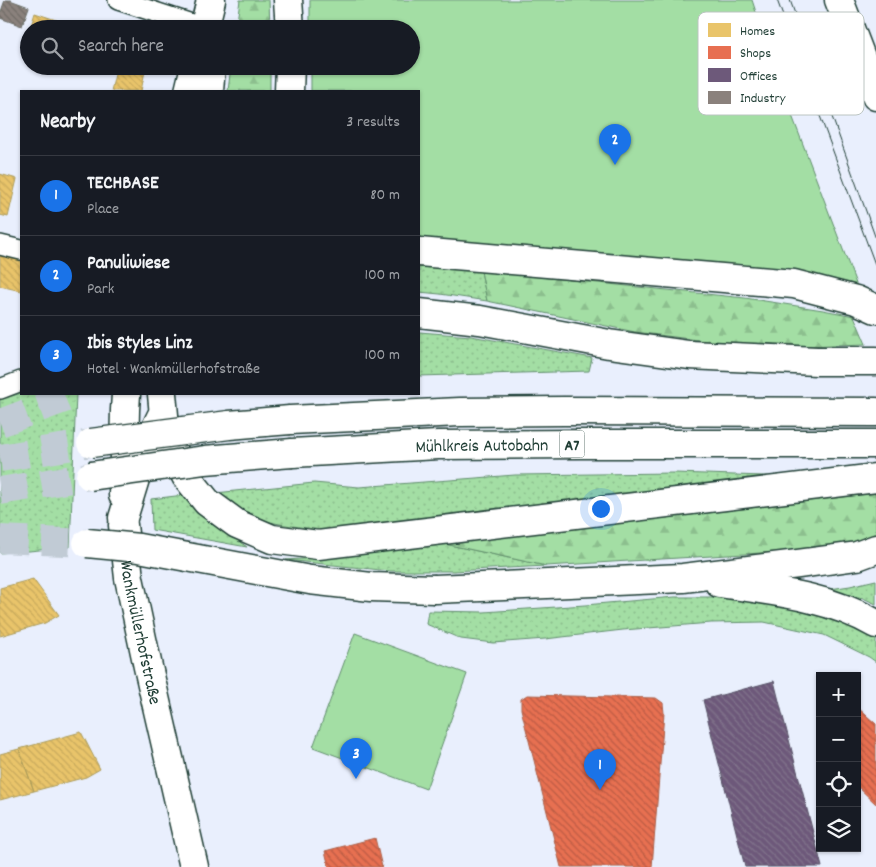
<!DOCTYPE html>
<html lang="en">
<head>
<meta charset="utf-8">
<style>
  :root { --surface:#171b24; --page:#20242c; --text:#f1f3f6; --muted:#9ea1a6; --line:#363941; --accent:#1a73e8 }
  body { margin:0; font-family:Dekko,sans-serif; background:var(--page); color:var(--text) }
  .controls { position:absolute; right:15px; bottom:15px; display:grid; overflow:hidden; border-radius:0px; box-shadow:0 1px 4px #0004 }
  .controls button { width:45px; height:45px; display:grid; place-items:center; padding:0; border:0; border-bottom:1px solid var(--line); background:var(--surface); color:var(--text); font:25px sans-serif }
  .you { position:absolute; left:600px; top:508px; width:18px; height:18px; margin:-12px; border:4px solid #fff; border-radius:50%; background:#1a73e8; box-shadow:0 0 0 8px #1a73e833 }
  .badge { display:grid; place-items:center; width:32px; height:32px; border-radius:50%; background:var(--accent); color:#fff; font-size:16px; font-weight:700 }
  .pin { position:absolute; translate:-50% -41px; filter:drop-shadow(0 1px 2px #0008) }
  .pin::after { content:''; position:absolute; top:26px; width:18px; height:15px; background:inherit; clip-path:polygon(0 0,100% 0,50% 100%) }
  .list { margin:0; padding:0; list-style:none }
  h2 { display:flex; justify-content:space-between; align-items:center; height:65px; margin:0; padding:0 20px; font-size:21px }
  h2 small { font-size:16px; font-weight:400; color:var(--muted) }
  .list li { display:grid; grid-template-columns:32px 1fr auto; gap:15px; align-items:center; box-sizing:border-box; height:80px; padding:0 20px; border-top:1px solid var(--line) }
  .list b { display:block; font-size:19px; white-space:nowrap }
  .list p { margin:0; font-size:16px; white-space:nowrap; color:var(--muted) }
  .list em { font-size:16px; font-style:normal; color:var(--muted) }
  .icon { flex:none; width:28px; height:28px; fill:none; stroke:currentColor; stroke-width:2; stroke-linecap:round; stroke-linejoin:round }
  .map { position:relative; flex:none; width:876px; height:867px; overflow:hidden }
  .search { position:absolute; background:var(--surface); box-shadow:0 1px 4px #0004; left:20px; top:20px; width:400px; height:55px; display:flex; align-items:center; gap:12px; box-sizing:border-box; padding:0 18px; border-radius:28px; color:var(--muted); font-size:19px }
  .panel { position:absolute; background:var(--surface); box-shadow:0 1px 4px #0004; left:20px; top:90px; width:400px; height:305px; border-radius:0px }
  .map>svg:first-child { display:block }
  .grass { fill:url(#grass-dots); stroke:#618e6c }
  .forest { fill:url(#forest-firs); stroke:#618e6c }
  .park { fill:#a3dea4; stroke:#618e6c }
  .homes { fill:url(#homes-back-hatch); stroke:#ac9c5a }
  .shops { fill:url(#shops-back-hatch); stroke:#ab6048 }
  .offices { fill:url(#offices-back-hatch); stroke:#565165 }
  .industry { fill:url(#industry-back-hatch); stroke:#6a6d66 }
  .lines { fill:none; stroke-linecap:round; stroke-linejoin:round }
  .highway-tunnel { stroke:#c1cbd5; stroke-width:28; stroke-dasharray:28 14; stroke-linecap:butt }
  .street-casing { stroke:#1f3d34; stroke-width:22 }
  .secondary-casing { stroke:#1f3d34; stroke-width:31 }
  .primary-casing { stroke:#1f3d34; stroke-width:31 }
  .highway-casing { stroke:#1f3d34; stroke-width:31 }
  .street { stroke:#fff; stroke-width:19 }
  .secondary { stroke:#fff; stroke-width:28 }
  .primary { stroke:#fff; stroke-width:28 }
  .highway { stroke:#fff; stroke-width:28 }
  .tram { stroke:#1f3d34; stroke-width:1 }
  .highway-bridge-casing { stroke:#1f3d34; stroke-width:31; stroke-linecap:butt }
  .highway-bridge { stroke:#fff; stroke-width:28 }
  .labels { text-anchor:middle; stroke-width:5; stroke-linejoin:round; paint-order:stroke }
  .shield { fill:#fff; stroke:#627771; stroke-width:1 }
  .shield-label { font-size:16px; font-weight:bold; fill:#1f3d34 }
  .street-label { font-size:18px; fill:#1f3d34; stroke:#fff }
  .key { fill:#fff; stroke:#bcc5c2; stroke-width:1 }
  .key-label { font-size:14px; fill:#1f3d34 }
</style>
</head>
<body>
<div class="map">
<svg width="876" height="867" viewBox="0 0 876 867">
  <defs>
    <pattern id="grass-dots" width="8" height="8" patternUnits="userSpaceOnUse" patternTransform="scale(1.25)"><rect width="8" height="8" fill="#a3dea4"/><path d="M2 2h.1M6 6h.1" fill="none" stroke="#8cbf8e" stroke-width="1.8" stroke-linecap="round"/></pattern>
    <pattern id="forest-firs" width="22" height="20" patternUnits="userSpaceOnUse" patternTransform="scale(1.25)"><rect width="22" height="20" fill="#a3dea4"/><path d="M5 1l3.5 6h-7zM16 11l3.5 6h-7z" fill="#8cbf8e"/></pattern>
    <pattern id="homes-back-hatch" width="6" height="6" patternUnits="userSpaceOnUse" patternTransform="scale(1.25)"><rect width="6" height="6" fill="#e9c46a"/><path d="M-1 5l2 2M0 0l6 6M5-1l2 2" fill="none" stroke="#c7a95c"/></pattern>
    <pattern id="shops-back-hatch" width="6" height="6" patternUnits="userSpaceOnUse" patternTransform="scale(1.25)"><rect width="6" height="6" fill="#e76f51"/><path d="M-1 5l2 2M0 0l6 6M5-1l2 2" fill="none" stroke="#bb5c44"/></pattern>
    <pattern id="offices-back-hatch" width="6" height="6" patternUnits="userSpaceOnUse" patternTransform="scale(1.25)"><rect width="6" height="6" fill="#6d597a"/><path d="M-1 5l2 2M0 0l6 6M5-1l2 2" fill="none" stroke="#81748c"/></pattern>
    <pattern id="industry-back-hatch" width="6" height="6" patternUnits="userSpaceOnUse" patternTransform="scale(1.25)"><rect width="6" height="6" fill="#8a817c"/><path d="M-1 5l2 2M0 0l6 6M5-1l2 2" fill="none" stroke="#706b66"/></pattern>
  </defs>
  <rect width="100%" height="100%" fill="#e9effd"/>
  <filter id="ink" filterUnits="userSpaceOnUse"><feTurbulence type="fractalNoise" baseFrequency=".02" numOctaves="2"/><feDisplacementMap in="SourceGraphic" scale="10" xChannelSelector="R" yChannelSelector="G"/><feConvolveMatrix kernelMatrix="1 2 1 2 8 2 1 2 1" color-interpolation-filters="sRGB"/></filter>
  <g filter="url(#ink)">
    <path class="grass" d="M419 267H449L481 271 487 301 440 294 419 292Z
      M419 332 471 336 592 358 589 371 419 376Z
      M21 393 76 394 70 547 29 551 0 553V400Z
      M675 473 794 477 358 528 321 530 285 525 259 520 234 507 215 493 314 483 359 487 515 475Z
      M184 495 201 515 247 547 152 530 151 499Z
      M445 544 546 566 453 571H390L286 560 348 556Z
      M876 580V604L863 598 823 590 850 586Z
      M675 597H727L783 601 846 621 876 637V662L869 657 824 635 764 622 711 623 623 630 545 639 493 643 461 639 426 624 428 611 484 612 585 605Z"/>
    <path class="forest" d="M240 0H269L270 29H236Z
      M231 66H270V91H228Z
      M481 271 745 298 823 310 854 316 866 344 801 346 729 344 635 332 487 301Z
      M876 493V535L845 545 794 551 546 566 445 544Z"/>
    <path class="park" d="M310 0H752L777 76 858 289 836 280 753 266 419 238V91H311V66H411V29H310Z
      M355 633 467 674 426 789 313 747Z"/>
    <path class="homes" d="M35 13 65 23 64 29H30Z
      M117 66H146L141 91H111Z
      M0 174 17 179 8 217 0 215Z
      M0 254 21 259V291L0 286Z
      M33 579 59 615 45 623 0 636V588Z
      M81 732 100 769 86 777 34 791 19 749Z
      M19 749 34 791 0 800V754Z"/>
    <path class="shops" d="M527 695 656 698 663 703 664 713 652 867H561L521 709V699Z
      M857 707 876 724V804L857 786Z
      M375 838 382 867H329L325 851Z"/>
    <path class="offices" d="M774 681 781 709 822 867H745L703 700Z"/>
    <path class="industry" d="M5 0H10L29 7 22 26 0 18V14Z"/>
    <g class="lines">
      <path class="highway-tunnel" d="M0 423 77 394
        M0 458 91 443
        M0 491 90 476
        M0 539 87 543"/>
      <defs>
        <path id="street" d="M118 0 204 28
          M0 245 21 250
          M0 389 21 381"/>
        <path id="secondary" d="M839 0 876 96
          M204 29 211 0
          M189 91 195 66
          M123 495 125 410 126 394"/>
        <g id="primary">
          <path id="s1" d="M123 525 129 578 148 667 194 867"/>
        </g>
        <g id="highway">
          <path d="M288 0 290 29"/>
          <path d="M204 28V29"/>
          <path d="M209 91 211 66"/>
          <path d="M289 91 290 66"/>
          <path d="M419 252 794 284 856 300 876 309"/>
          <path d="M419 313 480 320 609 344 689 355 817 361H876"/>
          <path d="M162 394 165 426 171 446 186 476 207 502 237 524 272 539 318 545 876 478"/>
          <path d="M290 420 460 412 564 411 876 412"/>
          <path id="s2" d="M292 453 438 445 580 444H876"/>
          <path d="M123 518 142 456 161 417"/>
          <path d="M719 583C772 591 829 596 876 624"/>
          <path d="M435 589 683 578 798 564 857 556 876 549"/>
        </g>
      </defs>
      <use href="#street" class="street-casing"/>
      <use href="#secondary" class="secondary-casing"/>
      <use href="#primary" class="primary-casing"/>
      <use href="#highway" class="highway-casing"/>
      <use href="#street" class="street"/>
      <use href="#secondary" class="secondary"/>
      <use href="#primary" class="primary"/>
      <use href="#highway" class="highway"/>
      <path class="tram" d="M777 0 876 267
        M790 0 876 239"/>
      <defs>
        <path id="highway-bridge" d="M91 443 229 425 290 420
          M90 476 205 460 292 453
          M87 543 139 548 310 580 371 587 435 589"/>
      </defs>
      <use href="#highway-bridge" class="highway-bridge-casing"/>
      <use href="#highway-bridge" class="highway-bridge"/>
    </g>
  </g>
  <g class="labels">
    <rect class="shield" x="559.5" y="430.5" width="25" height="27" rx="4"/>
    <g class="shield-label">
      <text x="572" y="450">A7</text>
    </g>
    <g class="street-label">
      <text dy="6" stroke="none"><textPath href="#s2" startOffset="190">Mühlkreis Autobahn</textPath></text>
      <text dy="6" stroke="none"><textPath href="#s1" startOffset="109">Wankmüllerhofstraße</textPath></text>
    </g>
  </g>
  <rect x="698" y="12" width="166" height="103" rx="8" class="key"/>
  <rect x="708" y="23" width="23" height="14" fill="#e9c46a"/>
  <rect x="708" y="46" width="23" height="13" fill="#e76f51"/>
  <rect x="708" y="68" width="23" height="14" fill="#6d597a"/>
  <rect x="708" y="91" width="23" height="13" fill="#8a817c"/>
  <g class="key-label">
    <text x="740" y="35">Homes</text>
    <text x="740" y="57">Shops</text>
    <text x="740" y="80">Offices</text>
    <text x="740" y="102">Industry</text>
  </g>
</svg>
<div class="controls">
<button>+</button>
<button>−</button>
<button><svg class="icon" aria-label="locate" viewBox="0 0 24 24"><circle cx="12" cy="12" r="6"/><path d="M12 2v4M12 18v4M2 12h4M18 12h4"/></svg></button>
<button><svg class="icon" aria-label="layers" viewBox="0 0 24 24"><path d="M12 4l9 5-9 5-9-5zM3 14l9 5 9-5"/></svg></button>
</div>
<div class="you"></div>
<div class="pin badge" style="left:600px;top:790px">1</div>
<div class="pin badge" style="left:615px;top:165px">2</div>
<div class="pin badge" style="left:356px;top:779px">3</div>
<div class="search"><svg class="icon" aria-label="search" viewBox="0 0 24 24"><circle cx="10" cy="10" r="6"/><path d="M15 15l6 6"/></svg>Search here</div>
<section class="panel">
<h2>Nearby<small>3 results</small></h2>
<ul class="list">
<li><span class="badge">1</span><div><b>TECHBASE</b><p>Place</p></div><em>80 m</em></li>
<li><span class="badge">2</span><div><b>Panuliwiese</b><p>Park</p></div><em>100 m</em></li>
<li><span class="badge">3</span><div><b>Ibis Styles Linz</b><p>Hotel · Wankmüllerhofstraße</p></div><em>100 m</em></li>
</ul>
</section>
</div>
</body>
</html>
